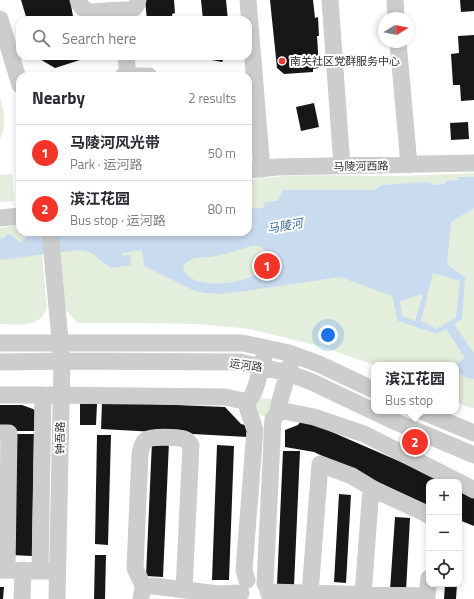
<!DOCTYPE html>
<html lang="en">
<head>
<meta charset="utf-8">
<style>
  :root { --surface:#fff; --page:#f7f7f7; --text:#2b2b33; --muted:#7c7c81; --line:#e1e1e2; --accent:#f23528 }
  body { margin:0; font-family:"Titillium Web","Noto Sans SC",sans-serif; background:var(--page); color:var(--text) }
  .controls { position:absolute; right:12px; bottom:12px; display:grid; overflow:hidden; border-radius:8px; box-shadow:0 2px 6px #0003 }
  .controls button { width:36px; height:36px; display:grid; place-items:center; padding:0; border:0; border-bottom:1px solid var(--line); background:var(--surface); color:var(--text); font:20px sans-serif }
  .compass { position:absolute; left:378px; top:12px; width:36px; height:36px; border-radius:50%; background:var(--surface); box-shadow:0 2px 6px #0003; rotate:80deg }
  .you { position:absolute; left:328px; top:335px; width:14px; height:14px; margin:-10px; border:3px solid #fff; border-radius:50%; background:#1a73e8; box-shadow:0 0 0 6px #1a73e833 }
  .badge { display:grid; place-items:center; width:26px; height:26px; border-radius:50%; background:var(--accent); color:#fff; font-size:13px; font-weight:700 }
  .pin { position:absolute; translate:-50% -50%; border:2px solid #fff; box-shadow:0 1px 4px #0006 }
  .popup { position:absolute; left:371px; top:362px; width:88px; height:52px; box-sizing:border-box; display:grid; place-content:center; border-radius:8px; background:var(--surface); filter:drop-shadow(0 1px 3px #0005); font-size:13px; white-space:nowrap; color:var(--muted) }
  .popup b { font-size:15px; color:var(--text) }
  .popup::after { content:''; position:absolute; left:50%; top:100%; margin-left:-8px; border:8px solid transparent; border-top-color:var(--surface) }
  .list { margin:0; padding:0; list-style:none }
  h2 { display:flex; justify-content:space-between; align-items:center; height:52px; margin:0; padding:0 16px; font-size:17px }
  h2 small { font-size:13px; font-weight:400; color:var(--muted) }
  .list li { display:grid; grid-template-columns:26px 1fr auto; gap:12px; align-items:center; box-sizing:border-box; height:56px; padding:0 16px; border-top:1px solid var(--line) }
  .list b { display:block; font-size:15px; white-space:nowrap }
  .list p { margin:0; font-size:13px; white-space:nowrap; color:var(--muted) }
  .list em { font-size:13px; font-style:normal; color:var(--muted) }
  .icon { flex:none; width:22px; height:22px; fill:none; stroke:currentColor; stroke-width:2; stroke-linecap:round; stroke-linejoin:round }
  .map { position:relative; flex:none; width:474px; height:599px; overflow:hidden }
  .search { position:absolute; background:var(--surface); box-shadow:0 2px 6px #0003; left:16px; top:16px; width:236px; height:44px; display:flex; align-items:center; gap:10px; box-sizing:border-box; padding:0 14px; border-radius:12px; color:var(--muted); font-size:15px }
  .panel { position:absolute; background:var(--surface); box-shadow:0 2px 6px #0003; left:16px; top:72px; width:236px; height:164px; border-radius:12px }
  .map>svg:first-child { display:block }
  .green { fill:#e4eedd }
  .water { fill:#c9dbef; fill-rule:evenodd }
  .building { fill:#171717 }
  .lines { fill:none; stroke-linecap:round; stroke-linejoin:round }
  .minor { stroke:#cdcdcd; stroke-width:17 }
  .poi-dot { fill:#f23528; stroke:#fff; stroke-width:1.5 }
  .labels { text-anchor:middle; stroke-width:4; stroke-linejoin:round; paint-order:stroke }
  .poi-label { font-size:11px; fill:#303030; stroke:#fff; text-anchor:start }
  .street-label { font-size:11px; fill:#303030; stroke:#fff }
  .water-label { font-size:12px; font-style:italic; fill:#376699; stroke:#fff }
</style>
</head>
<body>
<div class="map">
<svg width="474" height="599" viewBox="0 0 474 599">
  <rect width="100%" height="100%" fill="#fff"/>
  <path class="green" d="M0 98C5 110 6 127 0 139Z
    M474 173V408C468 408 462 404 456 401V365H374L323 347 250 329 197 324 142 323H78L72 317 65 309 57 234 248 232V180C292 173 335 176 379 176 411 176 442 174 474 173Z
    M12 174 14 201 0 202V175Z
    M20 224V232H40L47 308C40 329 18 324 0 324V228Z
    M256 398 271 399 270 413C265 418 260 416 255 412Z"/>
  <path class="water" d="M457 177H474V208L451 222 447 264 465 277 462 319 454 324 474 353V379L467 378 456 371V364L465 358 446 329 437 334 398 321 392 296 340 277 245 291 220 294 206 293 195 291 144 266 142 250 122 253V256L130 255 131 265 111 268 107 265 90 252 79 250 0 260V239L5 237 7 234H10L21 243 28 235 41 232H248V209L263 208 265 202 278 201 283 190H374L382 185 411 183 429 182 434 185 445 184 446 181 458 180ZM252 246H259L266 251C267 254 268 258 267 261 262 284 206 289 189 277 187 275 185 272 183 270 184 265 186 262 190 260 196 257 203 258 209 257 224 255 238 250 252 246ZM433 273 460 281 456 317 437 329 421 321ZM423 294 415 321 402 316 400 302 412 297Z"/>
  <path class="building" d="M21 0H70L73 16 71 17V20H27Z
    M145 0H174L175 13 172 14 173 20H147Z
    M201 0H226L228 20H203Z
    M270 0H313L315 18 318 17 319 36H317L319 68 313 69V72L284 74 277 68Z
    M460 0H474V11L461 12Z
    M474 35V100L461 101 460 85H453L451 54 459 53 458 36Z
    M38 56H79L80 60 55 68 38 58Z
    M206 56H226L222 62 207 59Z
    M314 103 319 127 301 131 296 107Z
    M468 122 469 139 451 140 450 123Z
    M102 402 225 407 241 424 248 426V437L101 429Z
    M80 404H97L96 425H80Z
    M0 405H22L33 409 39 414V431H0Z
    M302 419 447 482H429V506L314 452 285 447V430L298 425Z
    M13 434H34L32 556 11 555Z
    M97 435H111L108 545 95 544Z
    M152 441 169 442 163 577 146 576Z
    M217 445 234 446 229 580H212Z
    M283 451H300L294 586 277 585Z
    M459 487 474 496V526L459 520Z
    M339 494 351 495 346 583 334 582Z
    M395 517 410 518 406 591 390 590Z
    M95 555H106L105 599H94Z
    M445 584H457L456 599H444Z
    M0 587H4L3 599H0Z"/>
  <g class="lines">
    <path class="minor" d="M78 0C80 6 83 10 90 12L121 10 122 20
      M248 0 262 169
      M330 0 342 166
      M395 0 396 18
      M121 10C131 10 136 11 138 0
      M0 19 20 85
      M398 42 409 165
      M126 56 128 76
      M123 76H149
      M248 170 277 167 474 163
      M0 218 20 216
      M50 232 62 361 57 599
      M0 343H243L289 353 319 364 374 390
      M0 362 66 361 240 362 288 373 312 382 396 422 474 455
      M0 395H43L40 571
      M49 395 225 397 248 402
      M279 410 314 417 364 434 459 482
      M421 411 474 433
      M0 433H9L7 570
      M459 482 474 490
      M0 570 51 571
      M247 580 244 570 255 430 251 418 248 410 247 406 248 402 253 394 257 383 264 356
      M265 584 273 419 278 413 279 404 291 362
      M144 588 135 568 140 454C141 449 142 443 146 440 152 436 177 437 184 439 188 440 189 442 191 445L184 590
      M310 593 320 464 352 476 375 490 427 514 429 516
      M363 595 371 488
      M427 596 429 578
      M22 599 23 570
      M141 599C142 589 143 586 153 586L218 594 241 593
      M270 599V595L268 592 427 596V599"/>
  </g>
  <circle class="poi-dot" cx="282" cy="61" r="4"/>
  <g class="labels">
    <g class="poi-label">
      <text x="290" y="65">南关社区党群服务中心</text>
    </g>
    <g class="street-label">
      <text transform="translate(361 166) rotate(-1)" y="4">马陵河西路</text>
      <text transform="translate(246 365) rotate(8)" y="4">运河路</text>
      <text transform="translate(60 438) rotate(-89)" y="4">钟吾路</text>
    </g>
    <g class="water-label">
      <text transform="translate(285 226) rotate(-10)" y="4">马陵河</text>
    </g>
  </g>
</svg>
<div class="controls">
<button>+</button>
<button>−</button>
<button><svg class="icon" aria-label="locate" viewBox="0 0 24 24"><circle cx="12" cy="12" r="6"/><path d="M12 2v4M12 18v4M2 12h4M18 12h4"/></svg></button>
</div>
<svg class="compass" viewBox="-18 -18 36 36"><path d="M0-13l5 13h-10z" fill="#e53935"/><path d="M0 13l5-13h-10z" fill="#7c7c81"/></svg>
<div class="you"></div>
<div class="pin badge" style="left:267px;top:266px">1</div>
<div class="pin badge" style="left:415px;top:442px">2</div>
<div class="popup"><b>滨江花园</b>Bus stop</div>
<div class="search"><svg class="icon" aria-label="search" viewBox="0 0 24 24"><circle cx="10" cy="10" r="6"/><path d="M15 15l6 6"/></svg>Search here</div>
<section class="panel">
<h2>Nearby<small>2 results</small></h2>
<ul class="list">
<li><span class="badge">1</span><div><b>马陵河风光带</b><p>Park · 运河路</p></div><em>50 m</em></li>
<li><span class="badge">2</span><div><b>滨江花园</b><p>Bus stop · 运河路</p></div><em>80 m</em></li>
</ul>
</section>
</div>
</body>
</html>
